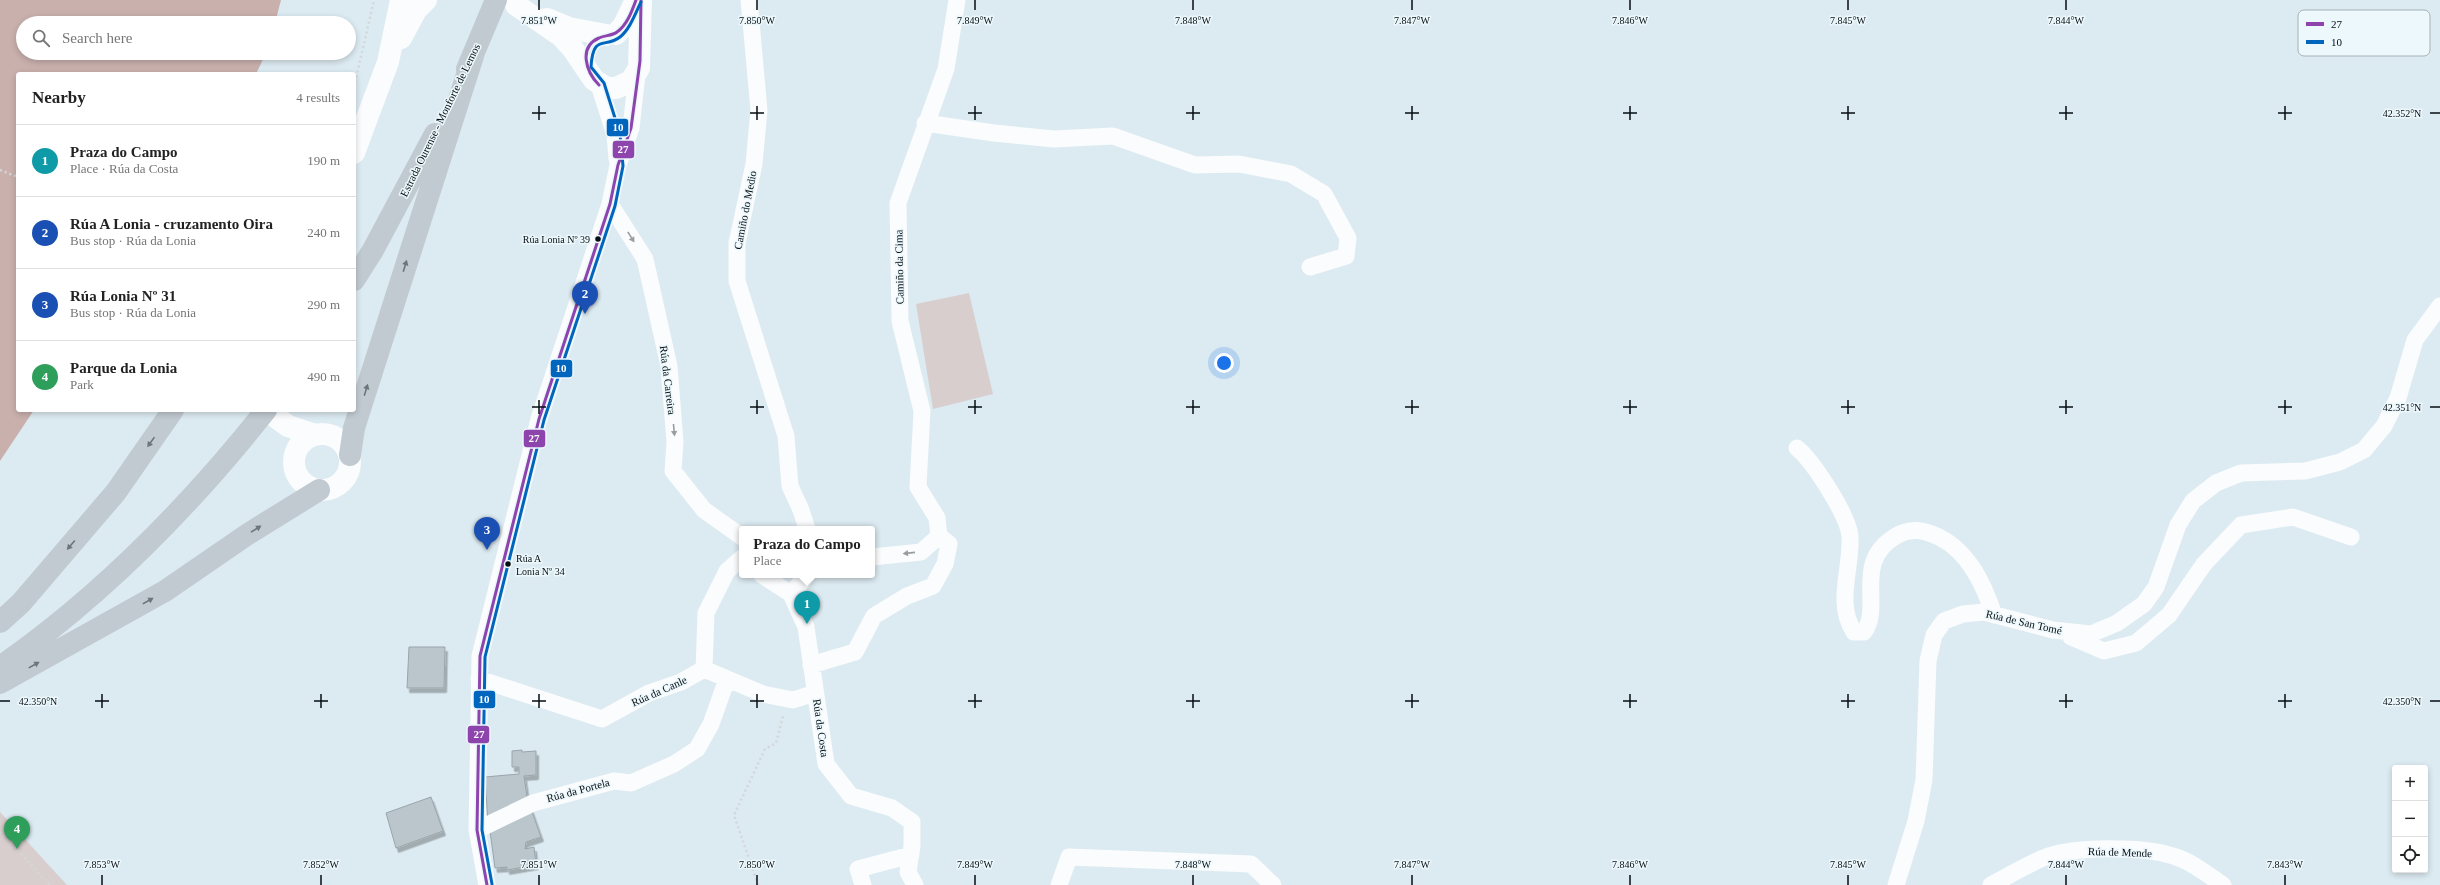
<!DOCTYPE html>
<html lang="en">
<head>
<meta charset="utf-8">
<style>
  :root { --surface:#fff; --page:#f2f2f2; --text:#222; --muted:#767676; --line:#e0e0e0; --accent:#505b60 }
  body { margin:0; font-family:"Times New Roman",serif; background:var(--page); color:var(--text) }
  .controls { position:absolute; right:12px; bottom:12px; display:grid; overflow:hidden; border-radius:4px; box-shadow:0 2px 6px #0003 }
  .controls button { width:36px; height:36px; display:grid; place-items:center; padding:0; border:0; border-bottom:1px solid var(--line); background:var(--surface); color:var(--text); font:20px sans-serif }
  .you { position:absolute; left:1224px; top:363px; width:14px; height:14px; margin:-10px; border:3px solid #fff; border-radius:50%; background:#1a73e8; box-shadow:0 0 0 6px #1a73e833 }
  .badge { display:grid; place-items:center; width:26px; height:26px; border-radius:50%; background:var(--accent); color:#fff; font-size:13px; font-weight:700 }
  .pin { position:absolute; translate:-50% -33px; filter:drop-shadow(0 1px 2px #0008) }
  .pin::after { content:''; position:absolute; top:21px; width:14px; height:12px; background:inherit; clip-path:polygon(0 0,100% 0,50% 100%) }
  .popup { position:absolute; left:739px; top:526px; width:136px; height:52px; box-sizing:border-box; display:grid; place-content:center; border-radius:4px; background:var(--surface); filter:drop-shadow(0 1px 3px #0005); font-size:13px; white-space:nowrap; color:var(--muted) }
  .popup b { font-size:15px; color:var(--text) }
  .popup::after { content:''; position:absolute; left:50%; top:100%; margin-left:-8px; border:8px solid transparent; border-top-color:var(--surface) }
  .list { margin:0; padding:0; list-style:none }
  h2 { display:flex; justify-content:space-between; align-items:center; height:52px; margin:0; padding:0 16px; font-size:17px }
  h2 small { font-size:13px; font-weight:400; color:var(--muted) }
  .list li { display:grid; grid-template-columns:26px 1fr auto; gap:12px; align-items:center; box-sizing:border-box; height:72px; padding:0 16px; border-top:1px solid var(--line) }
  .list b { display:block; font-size:15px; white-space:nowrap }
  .list p { margin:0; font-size:13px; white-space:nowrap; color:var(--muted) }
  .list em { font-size:13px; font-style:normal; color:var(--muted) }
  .icon { flex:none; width:22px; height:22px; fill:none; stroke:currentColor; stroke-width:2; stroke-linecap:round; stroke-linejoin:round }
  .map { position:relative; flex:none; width:2440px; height:885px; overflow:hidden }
  .search { position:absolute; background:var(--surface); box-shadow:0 2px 6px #0003; left:16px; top:16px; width:340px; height:44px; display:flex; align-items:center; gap:10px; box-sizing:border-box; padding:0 14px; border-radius:22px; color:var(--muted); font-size:15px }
  .panel { position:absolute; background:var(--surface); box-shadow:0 2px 6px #0003; left:16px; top:72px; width:340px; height:340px; border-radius:4px }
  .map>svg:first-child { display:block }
  .green { fill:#d9cece }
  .water { fill:#c9b0ad }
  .building { fill:#bbc6cc; stroke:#99a5aa; filter:url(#shadow) }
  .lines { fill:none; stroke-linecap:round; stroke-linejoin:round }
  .path { stroke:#d3d7d9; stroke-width:2.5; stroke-dasharray:2 3; stroke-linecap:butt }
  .minor { stroke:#fafcfd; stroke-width:17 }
  .tertiary { stroke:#fafcfd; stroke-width:22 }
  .trunk { stroke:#c1cad0; stroke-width:22 }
  .bus-1-casing { stroke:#edf8fd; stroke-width:6 }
  .bus-2-casing { stroke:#edf8fd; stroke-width:6 }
  .bus-1 { stroke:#8e44ad; stroke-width:3 }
  .bus-2 { stroke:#0065bd; stroke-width:3 }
  .oneway { fill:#989d9f }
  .oneway2 { fill:#6c757a }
  .ticks { fill:none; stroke:#050e12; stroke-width:1.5 }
  .bus-dot { fill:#050e12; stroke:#edf8fd; stroke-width:1.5 }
  .labels { text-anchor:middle; stroke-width:3; stroke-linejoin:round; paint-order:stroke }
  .bus-label { font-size:10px; fill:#050e12; stroke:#edf8fd; text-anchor:end }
  .street-label { font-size:11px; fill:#050e12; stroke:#edf8fd }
  .key { fill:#edf8fd; stroke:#a7b2b6; stroke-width:1 }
  .key-label { font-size:11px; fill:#050e12 }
  .ticks-label { font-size:10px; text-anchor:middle; fill:#050e12; stroke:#edf8fd; stroke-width:3; stroke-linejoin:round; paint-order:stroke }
  .line-badge { stroke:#edf8fd; stroke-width:1.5 }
  .badge-label { font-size:11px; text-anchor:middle; font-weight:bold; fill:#fff }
</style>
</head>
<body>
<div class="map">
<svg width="2440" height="885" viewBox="0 0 2440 885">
  <defs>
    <filter id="shadow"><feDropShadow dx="2.5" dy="4.5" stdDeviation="0" flood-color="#0004"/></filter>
  </defs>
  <rect width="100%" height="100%" fill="#dceaf1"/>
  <path class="green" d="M969 293 993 394 933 409 916 304Z
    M0 812 67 885H0Z"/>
  <path class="water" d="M0 0H281L275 23H23V53H266L256 74H18V410H34L0 461Z"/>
  <path class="building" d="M409 647H445L444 688H407Z
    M522 750V752L536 751V775L524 776 528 805 488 823 485 777 519 774V767H512V751Z
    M431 797 443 831 396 848 386 813Z
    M530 806 541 837 526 842 525 849 534 847 536 865 507 870V867L495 868 489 824Z"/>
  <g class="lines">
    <path class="path" d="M354 87 374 0
      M0 170 18 177
      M0 832 50 885
      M758 885 734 815 765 749 776 743 783 716"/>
    <path class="minor" d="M749 0 759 110 754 164 737 243V281L786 436 790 486 801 510 807 529
      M599 85 615 135 617 159
      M925 123 994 133 1054 139 1113 136 1195 165 1239 164 1291 174 1324 194 1348 238 1346 256 1310 267
      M610 204 645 259 669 366 675 442 673 471 704 510 742 537
      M1797 448C1813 461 1848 515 1850 536 1852 568 1835 603 1854 632H1864C1883 606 1852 562 1896 536 1911 527 1924 530 1939 537 1969 552 1984 585 1994 615
      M939 536 937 518 918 487 922 411 900 321 898 203 946 69 957 0
      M872 557 921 552 939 536
      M762 575 791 594
      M791 594 806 627 826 764 851 796 892 808 912 822V846L908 872 915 885
      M791 594 807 575
      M2071 637 2104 651 2136 643 2169 615 2204 564 2241 525 2293 517 2351 537
      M811 665 855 652 874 616 907 596 933 586 945 564 949 544 939 536
      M704 669 706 613 727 571 742 558
      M479 679 602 719 649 693 681 682 704 669 763 694 793 700 815 693
      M477 830 533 803 614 781 631 783 674 764 697 749 711 724 727 679
      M487 885 477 830 480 656 539 419 610 204 618 165 631 128 637 75
      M863 885 858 869 911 855
      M1059 885 1069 857 1251 864 1273 885
      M1896 885 1916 821 1924 780 1928 661 1934 635 1944 621 1963 614 1984 612 2053 630 2091 634 2117 623 2144 604 2156 587 2178 525 2193 501 2216 483 2241 473 2305 471 2340 462 2364 450 2384 426 2398 398 2415 340 2440 306
      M1991 885C2008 876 2025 866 2043 858 2072 846 2143 846 2173 856 2191 861 2208 875 2223 885"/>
    <path class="tertiary" d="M516 5 561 36 573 49 594 80 607 88H616L631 81 639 68 641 0
      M547 19 569 28 606 35
      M616 34 624 25 636 0
      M401 38 416 10 426 0
      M354 153 388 62 401 0
      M266 410 288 426 315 435
      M294 462a28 28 0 1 1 56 0a28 28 0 1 1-56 0Z"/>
    <path class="trunk" d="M467 69 496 0
      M354 280 373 250 435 134
      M350 455 354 428 473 56
      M0 622 21 603 116 492 173 410
      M0 667C102 596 189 507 266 410
      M0 683 165 591 248 534 319 490"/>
    <defs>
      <path id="bus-1" d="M599 85C586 72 578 47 599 38 605 35 612 36 617 32 627 25 632 11 636 0
        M487 885 477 830 480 656 539 419 610 204 618 165 631 128 640 61 641 0"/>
      <path id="bus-2" d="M492 884 482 830 485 657 544 420 615 206 623 166 620 134 604 83 591 67C593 33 605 49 620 37 630 29 635 14 641 2"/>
    </defs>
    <use href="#bus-1" class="bus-1-casing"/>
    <use href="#bus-2" class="bus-2-casing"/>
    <use href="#bus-1" class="bus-1"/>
    <use href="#bus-2" class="bus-2"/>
  </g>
  <defs><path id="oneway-solid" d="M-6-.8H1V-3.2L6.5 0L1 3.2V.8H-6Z"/></defs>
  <g class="oneway">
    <use href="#oneway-solid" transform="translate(631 237) rotate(58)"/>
    <use href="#oneway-solid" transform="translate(674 430) rotate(85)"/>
    <use href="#oneway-solid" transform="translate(909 553) rotate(174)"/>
  </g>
  <g class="oneway2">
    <use href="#oneway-solid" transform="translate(405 266) rotate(-73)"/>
    <use href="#oneway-solid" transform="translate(366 390) rotate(-73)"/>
    <use href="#oneway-solid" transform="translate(151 442) rotate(125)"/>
    <use href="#oneway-solid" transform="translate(256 529) rotate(-32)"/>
    <use href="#oneway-solid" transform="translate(71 545) rotate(130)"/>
    <use href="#oneway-solid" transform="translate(148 601) rotate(-29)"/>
    <use href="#oneway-solid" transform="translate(34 665) rotate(-29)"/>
  </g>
  <path class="ticks" d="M539 0V10M757 0V10M975 0V10M1193 0V10M1412 0V10M1630 0V10M1848 0V10M2066 0V10M539 106V120M757 106V120M975 106V120M1193 106V120M1412 106V120M1630 106V120M1848 106V120M2066 106V120M2285 106V120M532 113H546M750 113H764M968 113H982M1186 113H1200M1405 113H1419M1623 113H1637M1841 113H1855M2059 113H2073M2278 113H2292M2430 113H2440M539 400V414M757 400V414M975 400V414M1193 400V414M1412 400V414M1630 400V414M1848 400V414M2066 400V414M2285 400V414M532 407H546M750 407H764M968 407H982M1186 407H1200M1405 407H1419M1623 407H1637M1841 407H1855M2059 407H2073M2278 407H2292M2430 407H2440M102 694V708M321 694V708M539 694V708M757 694V708M975 694V708M1193 694V708M1412 694V708M1630 694V708M1848 694V708M2066 694V708M2285 694V708M0 701H10M95 701H109M314 701H328M532 701H546M750 701H764M968 701H982M1186 701H1200M1405 701H1419M1623 701H1637M1841 701H1855M2059 701H2073M2278 701H2292M2430 701H2440M102 875V885M321 875V885M539 875V885M757 875V885M975 875V885M1193 875V885M1412 875V885M1630 875V885M1848 875V885M2066 875V885M2285 875V885"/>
  <g class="bus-dot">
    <circle cx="598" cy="239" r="3.5"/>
    <circle cx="508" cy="564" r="3.5"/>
  </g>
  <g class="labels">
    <g class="bus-label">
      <text x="590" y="243">Rúa Lonia Nº 39</text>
      <text x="516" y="562" text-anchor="start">Rúa A<tspan x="516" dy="13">Lonia Nº 34</tspan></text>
    </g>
    <g class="street-label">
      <text transform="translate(440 120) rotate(-64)" y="4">Estrada Ourense - Monforte de Lemos</text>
      <text transform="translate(745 210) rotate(-79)" y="4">Camiño do Medio</text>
      <text transform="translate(899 267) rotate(-91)" y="4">Camiño da Cima</text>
      <text transform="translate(668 380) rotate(83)" y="4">Rúa da Carreira</text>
      <text transform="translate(2024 622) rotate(13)" y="4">Rúa de San Tomé</text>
      <text transform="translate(659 691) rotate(-24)" y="4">Rúa da Canle</text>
      <text transform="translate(821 728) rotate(82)" y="4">Rúa da Costa</text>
      <text transform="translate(578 790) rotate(-15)" y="4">Rúa da Portela</text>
      <text transform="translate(2120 852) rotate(2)" y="4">Rúa de Mende</text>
    </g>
  </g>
  <rect x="2298" y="10" width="132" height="46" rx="6" class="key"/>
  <rect x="2306" y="22" width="18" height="4" fill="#8e44ad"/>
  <rect x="2306" y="40" width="18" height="4" fill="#0065bd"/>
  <g class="key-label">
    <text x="2331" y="28">27</text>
    <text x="2331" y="46">10</text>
  </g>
  <g class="ticks-label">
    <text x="539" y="24">7.851°W</text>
    <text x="757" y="24">7.850°W</text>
    <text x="975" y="24">7.849°W</text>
    <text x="1193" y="24">7.848°W</text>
    <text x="1412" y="24">7.847°W</text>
    <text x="1630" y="24">7.846°W</text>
    <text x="1848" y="24">7.845°W</text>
    <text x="2066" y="24">7.844°W</text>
    <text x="2402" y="117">42.352°N</text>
    <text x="2402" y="411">42.351°N</text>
    <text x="38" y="705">42.350°N</text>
    <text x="2402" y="705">42.350°N</text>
    <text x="102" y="868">7.853°W</text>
    <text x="321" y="868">7.852°W</text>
    <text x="539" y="868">7.851°W</text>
    <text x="757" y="868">7.850°W</text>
    <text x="975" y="868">7.849°W</text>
    <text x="1193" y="868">7.848°W</text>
    <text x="1412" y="868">7.847°W</text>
    <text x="1630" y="868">7.846°W</text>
    <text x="1848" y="868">7.845°W</text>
    <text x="2066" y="868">7.844°W</text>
    <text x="2285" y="868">7.843°W</text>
  </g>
  <g class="line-badge">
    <rect x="606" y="118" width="23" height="19" rx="4" fill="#0065bd"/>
    <rect x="612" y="140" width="23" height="19" rx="4" fill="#8e44ad"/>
    <rect x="550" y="359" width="23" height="19" rx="4" fill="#0065bd"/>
    <rect x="523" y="429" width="23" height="19" rx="4" fill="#8e44ad"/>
    <rect x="473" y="690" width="23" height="19" rx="4" fill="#0065bd"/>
    <rect x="467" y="725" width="23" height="19" rx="4" fill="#8e44ad"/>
  </g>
  <g class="badge-label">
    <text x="618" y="131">10</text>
    <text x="623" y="153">27</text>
    <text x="561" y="372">10</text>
    <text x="534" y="442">27</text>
    <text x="484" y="703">10</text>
    <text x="479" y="738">27</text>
  </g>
</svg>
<div class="controls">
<button>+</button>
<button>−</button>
<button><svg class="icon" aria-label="locate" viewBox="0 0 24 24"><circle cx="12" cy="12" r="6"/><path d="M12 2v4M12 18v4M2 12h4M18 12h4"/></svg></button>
</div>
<div class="you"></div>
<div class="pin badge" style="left:807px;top:624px;background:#0f9aa8">1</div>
<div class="popup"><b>Praza do Campo</b>Place</div>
<div class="pin badge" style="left:585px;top:314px;background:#1a4fb4">2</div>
<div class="pin badge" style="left:487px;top:550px;background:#1a4fb4">3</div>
<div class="pin badge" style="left:17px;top:849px;background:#2e9e5b">4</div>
<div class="search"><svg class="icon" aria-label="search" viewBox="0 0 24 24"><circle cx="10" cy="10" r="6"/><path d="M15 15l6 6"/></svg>Search here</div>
<section class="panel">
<h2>Nearby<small>4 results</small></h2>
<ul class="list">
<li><span class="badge" style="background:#0f9aa8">1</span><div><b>Praza do Campo</b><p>Place · Rúa da Costa</p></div><em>190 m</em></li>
<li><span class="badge" style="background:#1a4fb4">2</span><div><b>Rúa A Lonia - cruzamento Oira</b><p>Bus stop · Rúa da Lonia</p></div><em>240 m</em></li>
<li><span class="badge" style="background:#1a4fb4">3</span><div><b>Rúa Lonia Nº 31</b><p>Bus stop · Rúa da Lonia</p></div><em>290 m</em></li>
<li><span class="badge" style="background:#2e9e5b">4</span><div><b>Parque da Lonia</b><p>Park</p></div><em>490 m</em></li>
</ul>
</section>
</div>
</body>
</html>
